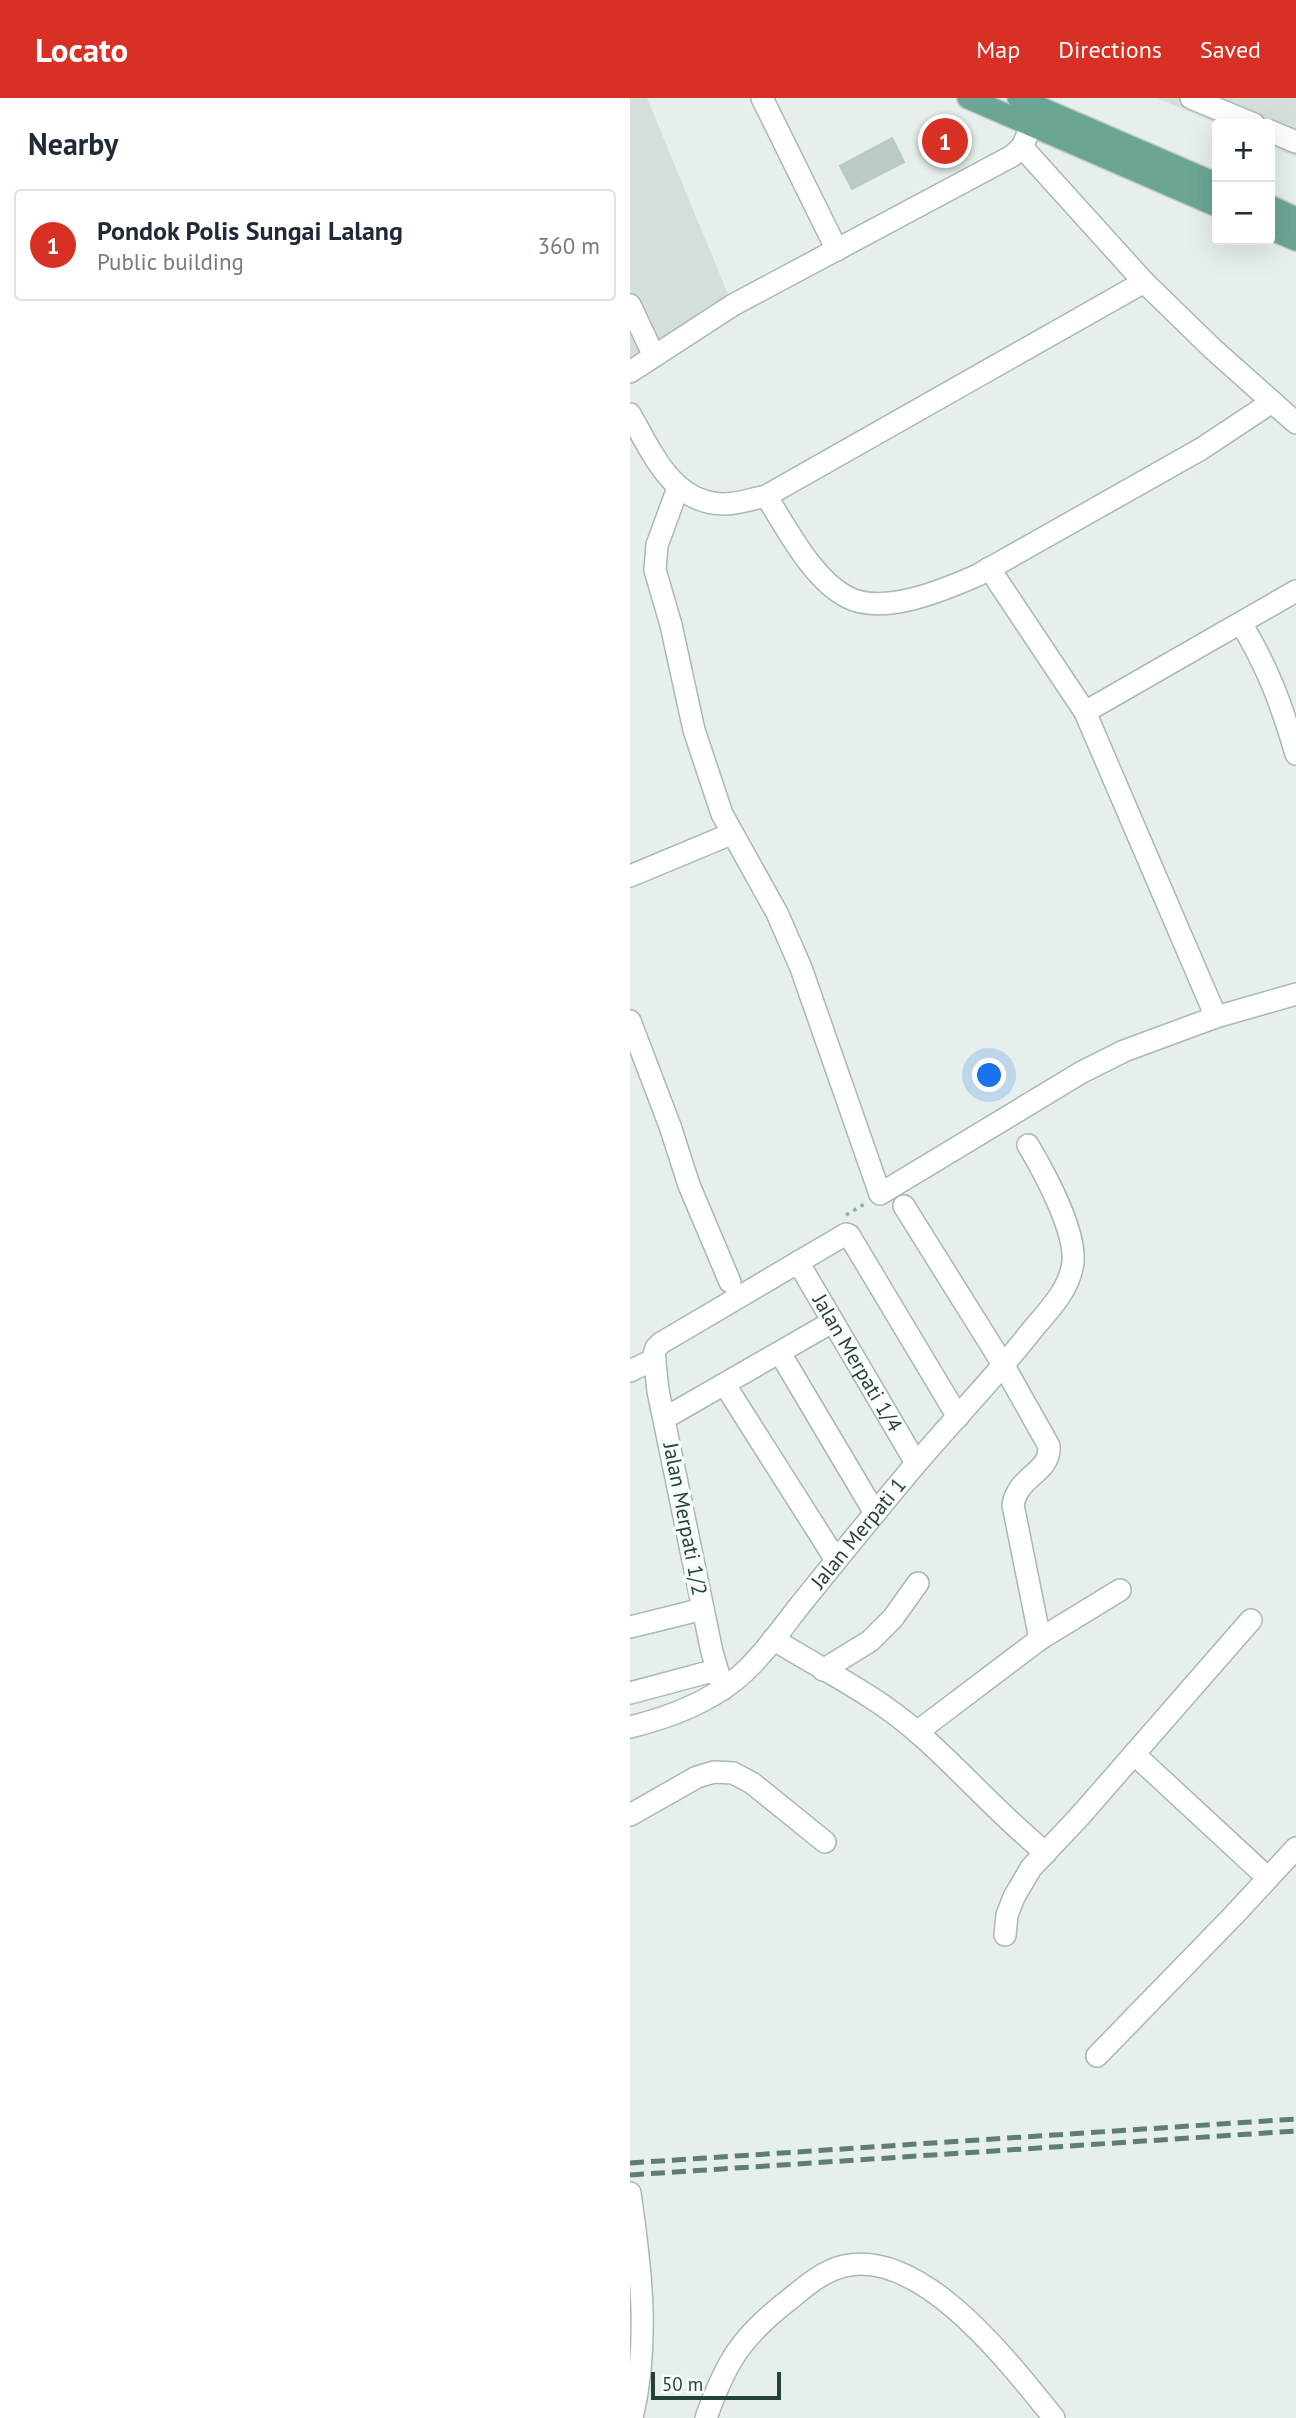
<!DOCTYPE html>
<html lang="en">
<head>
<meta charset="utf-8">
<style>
  :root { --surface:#fff; --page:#f6f6f7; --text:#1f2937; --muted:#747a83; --line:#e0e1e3; --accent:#d93025 }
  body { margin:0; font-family:"PT Sans",sans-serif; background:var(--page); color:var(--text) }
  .controls { position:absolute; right:21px; top:21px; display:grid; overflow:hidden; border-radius:7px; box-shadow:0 7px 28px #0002 }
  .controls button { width:63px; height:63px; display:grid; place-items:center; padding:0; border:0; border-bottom:2px solid var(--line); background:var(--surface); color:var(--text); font:35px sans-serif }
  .scale { position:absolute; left:21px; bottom:18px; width:130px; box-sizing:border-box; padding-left:7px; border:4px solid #24423a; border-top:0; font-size:19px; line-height:24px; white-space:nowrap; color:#24423a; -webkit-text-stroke:5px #f7fbf9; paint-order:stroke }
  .you { position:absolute; left:360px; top:978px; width:24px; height:24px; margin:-18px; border:5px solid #fff; border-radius:50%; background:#1a73e8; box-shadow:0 0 0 10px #1a73e833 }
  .badge { display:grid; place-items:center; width:46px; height:46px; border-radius:50%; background:var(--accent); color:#fff; font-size:23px; font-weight:700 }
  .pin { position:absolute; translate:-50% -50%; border:4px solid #fff; box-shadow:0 2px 7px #0006 }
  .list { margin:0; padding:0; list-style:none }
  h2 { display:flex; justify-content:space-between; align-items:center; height:91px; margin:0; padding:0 28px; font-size:30px }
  h2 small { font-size:23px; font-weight:400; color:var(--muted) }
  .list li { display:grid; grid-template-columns:46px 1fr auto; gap:21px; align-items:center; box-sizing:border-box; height:112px; margin:0 14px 14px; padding:0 14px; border:2px solid var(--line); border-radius:7px }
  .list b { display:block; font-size:26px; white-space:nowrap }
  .list p { margin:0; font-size:23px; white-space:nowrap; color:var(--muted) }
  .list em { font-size:23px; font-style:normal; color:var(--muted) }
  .map { position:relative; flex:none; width:666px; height:2320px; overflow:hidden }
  header { display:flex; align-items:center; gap:42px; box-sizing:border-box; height:98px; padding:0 35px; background:var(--accent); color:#fff }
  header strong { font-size:33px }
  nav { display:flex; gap:38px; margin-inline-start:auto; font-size:24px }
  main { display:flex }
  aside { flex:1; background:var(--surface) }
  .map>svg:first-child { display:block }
  .built { fill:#d4dfda }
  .building { fill:#bbcac4; stroke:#b8c9c2; stroke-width:2 }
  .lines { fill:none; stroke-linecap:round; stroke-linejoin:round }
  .minor-casing { stroke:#a8b8b2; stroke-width:24 }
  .major-casing { stroke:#c2cac8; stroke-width:24 }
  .path { stroke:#86b3a5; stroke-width:3.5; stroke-dasharray:3.5 5; stroke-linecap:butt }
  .minor { stroke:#fff; stroke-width:21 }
  .major { stroke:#6aa596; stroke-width:21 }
  .rail { stroke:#5f7d75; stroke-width:5; stroke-dasharray:14 7; stroke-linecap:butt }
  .labels { text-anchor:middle; stroke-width:7; stroke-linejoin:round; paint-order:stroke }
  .street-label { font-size:21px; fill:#24423a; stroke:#f7fbf9 }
</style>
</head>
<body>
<header>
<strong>Locato</strong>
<nav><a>Map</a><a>Directions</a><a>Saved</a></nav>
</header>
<main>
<aside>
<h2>Nearby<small></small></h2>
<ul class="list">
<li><span class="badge">1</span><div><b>Pondok Polis Sungai Lalang</b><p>Public building</p></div><em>360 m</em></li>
</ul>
</aside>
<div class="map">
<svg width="666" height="2320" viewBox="0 0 666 2320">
  <rect width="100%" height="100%" fill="#e6efeb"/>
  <path class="built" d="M0 0H17L100 201 0 266Z
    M527 0H666V59L640 48V26H588Z"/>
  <path class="building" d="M262 40 274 64 222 91 210 68Z"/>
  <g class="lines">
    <defs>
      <g id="minor">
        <path d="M132 0 207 152"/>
        <path d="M561 0 624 26"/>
        <path d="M640 33 666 44"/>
        <path d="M392 49 514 184 584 252 666 325"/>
        <path d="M0 207 24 258"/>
        <path d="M0 274 103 207 382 58 392 49 409 11"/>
        <path d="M0 316C22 354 42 405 93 406 108 406 122 401 136 398L514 184"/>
        <path d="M48 390 27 447 25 472 41 527 64 632 92 716 147 815 171 870 250 1096 452 974 494 953 586 919 666 896"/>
        <path d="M136 398C157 430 182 481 217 499 253 518 314 492 348 477L571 351 642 304"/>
        <path d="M359 470 455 614 586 919"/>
        <path d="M611 525C638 570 651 605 666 656"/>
        <path d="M455 614 666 493"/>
        <path d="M0 778 101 736"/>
        <path d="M0 923 40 1028 59 1087 100 1184"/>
        <path d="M274 1108 374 1268 419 1348C421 1375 388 1377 383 1407L410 1541"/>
        <path id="s1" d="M168 1164 286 1365"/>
        <path d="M150 1255 245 1415"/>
        <path d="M0 1273 25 1261"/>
        <path d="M95 1287 206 1462"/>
        <path d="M35 1320 202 1224"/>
        <path d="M0 1529 73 1511"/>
        <path d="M143 1541C191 1571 244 1596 287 1634 331 1672 370 1718 416 1755"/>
        <path d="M193 1572 240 1543 263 1520 288 1485"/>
        <path d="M93 1591 82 1554 28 1293 24 1256 26 1250 31 1245 216 1136 219 1137 328 1319"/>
        <path d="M0 1595 86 1572"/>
        <path id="s2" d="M0 1629C37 1620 75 1606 105 1582 131 1561 151 1531 171 1506 209 1459 246 1413 285 1367 324 1321 366 1278 403 1231 418 1213 437 1194 442 1170 450 1139 414 1074 398 1047"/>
        <path d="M287 1634 410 1541 490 1492"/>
        <path d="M504 1656 638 1780"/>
        <path d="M0 1717 67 1679 84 1674 103 1675 122 1685 195 1744"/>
        <path d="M375 1837 377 1817 384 1799 401 1770 450 1718 621 1522"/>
        <path d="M467 1958 604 1817 666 1750"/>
        <path d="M0 2095C11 2171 20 2244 2 2320"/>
        <path d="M76 2320C96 2263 112 2238 160 2201 176 2188 193 2173 214 2168 293 2150 380 2266 424 2320"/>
      </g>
      <path id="major" d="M338 0 587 108
        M388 0 587 86
        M640 108 666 120
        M640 131 666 142"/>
    </defs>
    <use href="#minor" class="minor-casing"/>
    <use href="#major" class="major-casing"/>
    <path class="path" d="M216 1117 236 1105"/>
    <use href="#minor" class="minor"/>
    <use href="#major" class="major"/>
    <path class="rail" d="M0 2065 666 2021
      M0 2077 666 2033"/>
  </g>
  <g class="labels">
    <g class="street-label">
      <text dy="7" stroke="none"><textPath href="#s1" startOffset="117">Jalan Merpati 1/4</textPath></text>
      <text transform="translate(55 1421) rotate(79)" y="7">Jalan Merpati 1/2</text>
      <text dy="7" stroke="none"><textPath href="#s2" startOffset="308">Jalan Merpati 1</textPath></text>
    </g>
  </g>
</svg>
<div class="controls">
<button>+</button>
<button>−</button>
</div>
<div class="scale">50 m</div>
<div class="you"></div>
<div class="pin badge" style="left:315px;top:43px">1</div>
</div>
</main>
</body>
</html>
